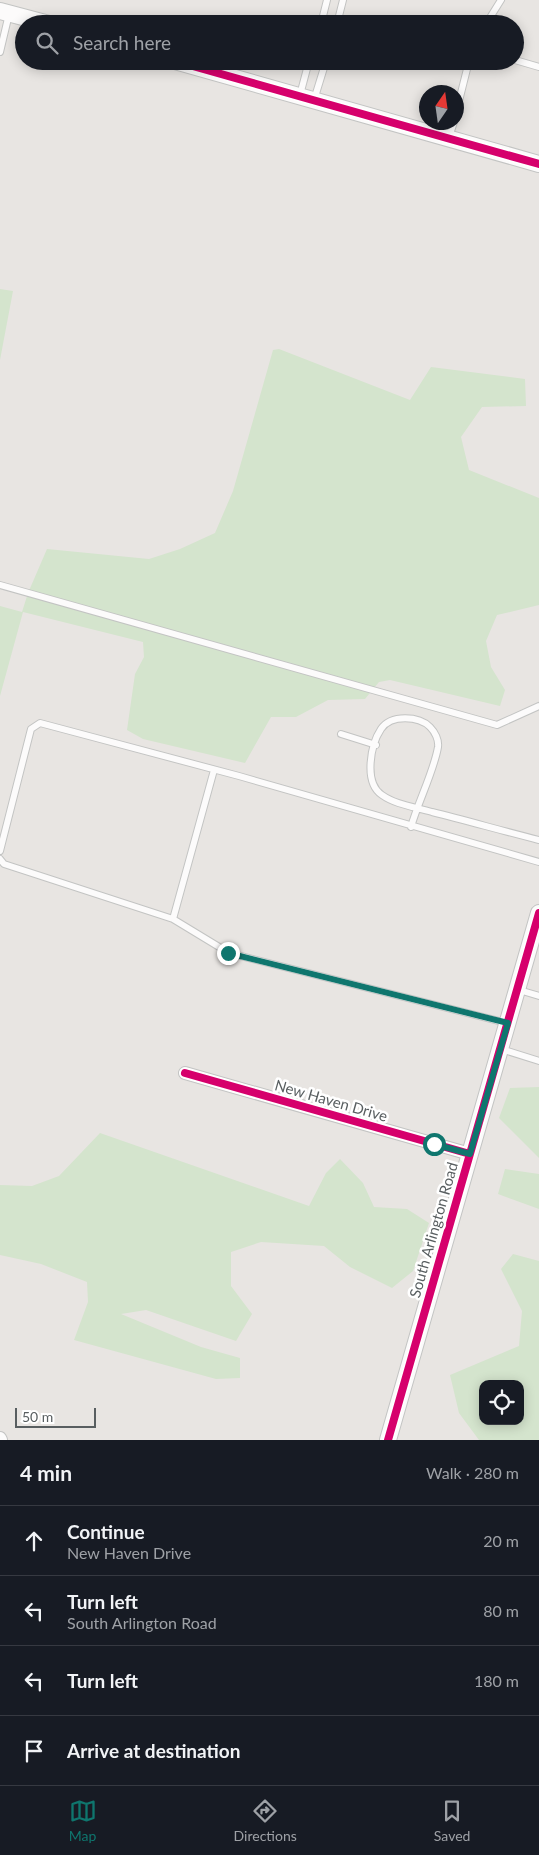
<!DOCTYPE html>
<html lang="en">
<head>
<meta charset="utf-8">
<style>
  :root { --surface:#171b24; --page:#242831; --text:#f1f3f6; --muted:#9ea1a6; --line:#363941; --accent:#0f766e }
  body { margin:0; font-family:Lato,sans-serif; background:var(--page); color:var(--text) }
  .controls { position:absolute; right:15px; bottom:15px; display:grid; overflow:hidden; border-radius:10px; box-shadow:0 2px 12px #0003 }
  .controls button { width:45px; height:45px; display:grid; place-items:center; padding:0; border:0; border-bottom:1px solid var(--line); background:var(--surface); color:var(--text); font:25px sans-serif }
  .compass { position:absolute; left:419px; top:85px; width:45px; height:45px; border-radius:50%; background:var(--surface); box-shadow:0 2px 12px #0003; rotate:13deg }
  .scale { position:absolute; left:15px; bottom:12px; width:81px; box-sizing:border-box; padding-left:5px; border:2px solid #585e60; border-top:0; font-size:14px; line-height:18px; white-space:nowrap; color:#585e60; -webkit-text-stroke:4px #fff; paint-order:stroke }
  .stop { position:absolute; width:15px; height:15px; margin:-11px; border:4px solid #0f766e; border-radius:50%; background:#fff }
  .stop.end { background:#0f766e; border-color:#fff; box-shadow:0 1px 5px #0008 }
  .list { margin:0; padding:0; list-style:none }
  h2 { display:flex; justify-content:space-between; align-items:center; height:65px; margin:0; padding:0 20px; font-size:21px }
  h2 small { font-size:16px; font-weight:400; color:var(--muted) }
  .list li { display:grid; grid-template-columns:32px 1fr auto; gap:15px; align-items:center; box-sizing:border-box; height:70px; padding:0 20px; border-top:1px solid var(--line) }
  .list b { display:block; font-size:19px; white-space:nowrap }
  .list p { margin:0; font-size:16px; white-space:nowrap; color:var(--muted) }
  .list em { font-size:16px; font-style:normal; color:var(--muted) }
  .icon { flex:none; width:28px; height:28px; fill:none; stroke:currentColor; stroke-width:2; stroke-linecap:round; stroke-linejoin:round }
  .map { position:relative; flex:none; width:539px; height:1440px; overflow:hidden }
  .search { position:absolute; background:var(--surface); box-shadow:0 2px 12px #0003; left:15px; right:15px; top:15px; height:55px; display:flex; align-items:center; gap:12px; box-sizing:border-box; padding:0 18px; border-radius:28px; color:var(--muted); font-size:19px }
  .sheet { height:345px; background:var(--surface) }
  nav { display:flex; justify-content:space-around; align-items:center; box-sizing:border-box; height:70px; border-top:1px solid var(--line); background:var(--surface); font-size:14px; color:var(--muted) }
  nav a { display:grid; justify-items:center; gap:2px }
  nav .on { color:var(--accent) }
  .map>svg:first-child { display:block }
  .green { fill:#d4e4cd; fill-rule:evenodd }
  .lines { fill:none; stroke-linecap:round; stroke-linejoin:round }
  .lane-casing { stroke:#c3c4c3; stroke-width:8 }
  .street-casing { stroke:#c3c4c3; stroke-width:14 }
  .secondary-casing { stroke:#c3c4c3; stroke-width:18 }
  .lane { stroke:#fcfbfb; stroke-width:6 }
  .street { stroke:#fcfbfb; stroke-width:12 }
  .secondary { stroke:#fcfbfb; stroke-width:16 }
  .cycleway-casing { stroke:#fff; stroke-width:11 }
  .cycleway { stroke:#d6006c; stroke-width:8 }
  .route { stroke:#0f766e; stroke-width:6 }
  .labels { text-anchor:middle; stroke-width:5; stroke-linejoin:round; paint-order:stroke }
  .street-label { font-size:15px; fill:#585e60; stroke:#fff }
</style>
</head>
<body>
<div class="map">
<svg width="539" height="1440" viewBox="0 0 539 1440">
  <rect width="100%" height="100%" fill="#e8e5e2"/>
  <path class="green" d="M0 289 13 291 0 360Z
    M279 349 410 400 431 367 525 379 526 406 482 407 461 437 469 470 539 498V605L497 615 486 641 491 667 505 690 500 706 390 680 379 682 365 699 328 700 296 717H271L245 763 143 739 127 730 135 674 144 657 143 642 23 612 0 696V606L22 612 28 593 47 549 149 559 180 549 215 533 233 491 273 350Z
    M539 1087V1158L499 1118 510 1088Z
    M100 1133 309 1206 326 1173 340 1159 363 1183 374 1207 407 1209 429 1223 413 1271 392 1288 350 1267 324 1246 261 1242 231 1252V1286L252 1314 236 1341 146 1310 121 1314 201 1347 240 1358V1378L216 1379 74 1340 88 1302 87 1282 41 1264 0 1255V1185L32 1186 59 1176Z
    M505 1169 539 1174V1209L498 1194Z
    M513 1254 539 1261V1440H479L459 1413 450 1375 519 1346 522 1311 501 1269ZM483 1384H520V1421H483Z"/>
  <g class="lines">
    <defs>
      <path id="lane" d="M321 24 327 0
        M337 24 343 0
        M486 24 501 0
        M0 52 9 14
        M515 60 539 67
        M300 95 309 61
        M314 100 326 61
        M456 113 469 61
        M449 137 454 122
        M0 585 497 725 539 706
        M341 734 376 745
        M411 827C418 802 434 771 438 747 439 740 435 732 430 727 419 716 391 714 381 729 371 744 363 782 382 795 396 805 416 807 432 812 468 821 503 831 539 840
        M0 851 31 729 40 723 239 776 539 862
        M0 859 4 864 173 919 229 953 507 1023
        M173 919 214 770
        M519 990 539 996
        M501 1049 539 1061"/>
      <path id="street" d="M185 1073 470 1154
        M0 1438 1 1440"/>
      <path id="secondary" d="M0 11 49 24
        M175 61 539 164
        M388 1440 539 913"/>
    </defs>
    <use href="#lane" class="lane-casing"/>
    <use href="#street" class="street-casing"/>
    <use href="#secondary" class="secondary-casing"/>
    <use href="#lane" class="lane"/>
    <use href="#street" class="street"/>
    <use href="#secondary" class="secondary"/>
    <defs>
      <path id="cycleway" d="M175 61 539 164
        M185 1073 470 1154
        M388 1440 539 913"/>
    </defs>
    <use href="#cycleway" class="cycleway-casing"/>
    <use href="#cycleway" class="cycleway"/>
  </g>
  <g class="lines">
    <path class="route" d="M228 953 508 1023 470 1154 434 1144"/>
  </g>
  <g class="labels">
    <g class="street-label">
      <text transform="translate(331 1101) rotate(16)" y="5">New Haven Drive</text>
      <text transform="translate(434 1230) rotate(-74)" y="5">South Arlington Road</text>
    </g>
  </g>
</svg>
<div class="controls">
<button><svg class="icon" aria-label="locate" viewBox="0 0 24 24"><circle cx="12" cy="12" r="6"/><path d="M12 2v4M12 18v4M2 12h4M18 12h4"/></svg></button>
</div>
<svg class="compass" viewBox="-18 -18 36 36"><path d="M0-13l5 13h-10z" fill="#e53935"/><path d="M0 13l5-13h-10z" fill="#9ea1a6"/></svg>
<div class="scale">50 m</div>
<div class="stop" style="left:434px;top:1144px"></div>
<div class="stop end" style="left:228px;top:953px"></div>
<div class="search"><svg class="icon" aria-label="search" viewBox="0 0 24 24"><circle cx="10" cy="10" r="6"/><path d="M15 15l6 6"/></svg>Search here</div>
</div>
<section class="sheet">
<h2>4 min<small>Walk · 280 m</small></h2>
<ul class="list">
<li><svg class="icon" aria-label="ahead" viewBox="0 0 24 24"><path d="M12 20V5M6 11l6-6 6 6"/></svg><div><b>Continue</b><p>New Haven Drive</p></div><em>20 m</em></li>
<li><svg class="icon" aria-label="left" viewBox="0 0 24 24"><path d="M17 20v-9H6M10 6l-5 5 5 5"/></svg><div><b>Turn left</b><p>South Arlington Road</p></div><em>80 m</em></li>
<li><svg class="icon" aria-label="left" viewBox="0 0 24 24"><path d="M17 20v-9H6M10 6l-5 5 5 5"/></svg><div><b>Turn left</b></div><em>180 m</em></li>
<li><svg class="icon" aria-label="arrive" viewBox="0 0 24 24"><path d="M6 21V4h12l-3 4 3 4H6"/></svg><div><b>Arrive at destination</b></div></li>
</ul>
</section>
<nav>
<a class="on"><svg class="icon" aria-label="map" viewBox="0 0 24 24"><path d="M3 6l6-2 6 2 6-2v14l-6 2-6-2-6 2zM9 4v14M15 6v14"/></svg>Map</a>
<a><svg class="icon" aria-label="directions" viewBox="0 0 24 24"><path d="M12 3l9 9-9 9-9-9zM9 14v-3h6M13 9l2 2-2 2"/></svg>Directions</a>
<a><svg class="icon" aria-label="saved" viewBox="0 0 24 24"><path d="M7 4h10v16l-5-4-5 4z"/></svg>Saved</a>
</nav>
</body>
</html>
